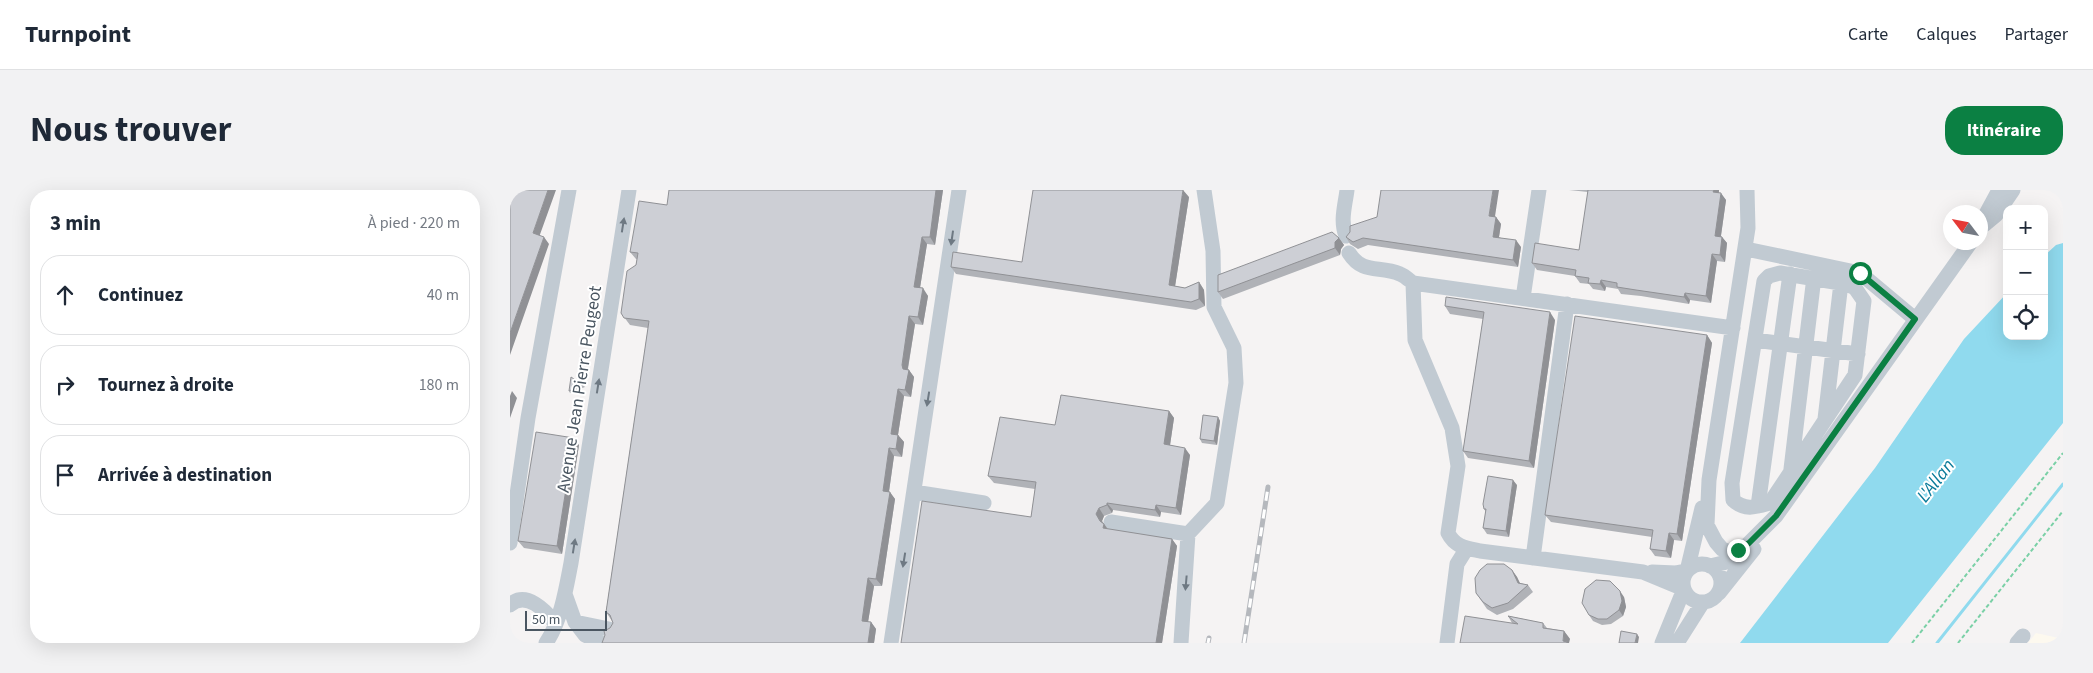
<!DOCTYPE html>
<html lang="fr">
<head>
<meta charset="utf-8">
<style>
  :root { --surface:#fff; --page:#f2f2f3; --text:#1f2937; --muted:#747a83; --line:#e0e1e3; --accent:#0b8043 }
  body { margin:0; font-family:"Source Sans 3",sans-serif; background:var(--page); color:var(--text) }
  .controls { position:absolute; right:15px; top:15px; display:grid; overflow:hidden; border-radius:10px; box-shadow:0 5px 20px #0002 }
  .controls button { width:45px; height:45px; display:grid; place-items:center; padding:0; border:0; border-bottom:1px solid var(--line); background:var(--surface); color:var(--text); font:25px sans-serif }
  .compass { position:absolute; left:1433px; top:15px; width:45px; height:45px; border-radius:50%; background:var(--surface); box-shadow:0 5px 20px #0002; rotate:302deg }
  .scale { position:absolute; left:15px; bottom:12px; width:82px; box-sizing:border-box; padding-left:5px; border:2px solid #4a5661; border-top:0; font-size:14px; line-height:18px; white-space:nowrap; color:#4a5661; -webkit-text-stroke:4px #fff; paint-order:stroke }
  .stop { position:absolute; width:15px; height:15px; margin:-11px; border:4px solid #0b8043; border-radius:50%; background:#fff }
  .stop.end { background:#0b8043; border-color:#fff; box-shadow:0 1px 5px #0008 }
  .list { margin:0; padding:0; list-style:none }
  h2 { display:flex; justify-content:space-between; align-items:center; height:65px; margin:0; padding:0 20px; font-size:21px }
  h2 small { font-size:16px; font-weight:400; color:var(--muted) }
  .list li { display:grid; grid-template-columns:32px 1fr auto; gap:15px; align-items:center; box-sizing:border-box; height:80px; margin:0 10px 10px; padding:0 10px; border:1px solid var(--line); border-radius:20px }
  .list b { display:block; font-size:19px; white-space:nowrap }
  .list em { font-size:16px; font-style:normal; color:var(--muted) }
  .icon { flex:none; width:28px; height:28px; fill:none; stroke:currentColor; stroke-width:2; stroke-linecap:round; stroke-linejoin:round }
  .map { position:relative; flex:none; width:1553px; height:453px; overflow:hidden; border-radius:20px }
  header { display:flex; align-items:center; gap:30px; box-sizing:border-box; height:70px; padding:0 25px; background:var(--surface); border-bottom:1px solid var(--line) }
  header strong { font-size:24px }
  nav { display:flex; gap:28px; margin-inline-start:auto; font-size:18px }
  .intro { display:flex; align-items:center; justify-content:space-between; box-sizing:border-box; height:120px; padding:0 30px }
  h1 { margin:0; font-size:35px }
  .button { padding:12px 22px; border-radius:20px; background:var(--accent); color:#fff; font-size:18px; font-weight:700 }
  main { display:flex; gap:30px; padding:0 30px }
  aside { flex:1; background:var(--surface); border-radius:20px; box-shadow:0 5px 20px #0002 }
  .map>svg:first-child { display:block }
  .commercial { fill:#fdf9ef }
  .water { fill:#90daee }
  .lines { fill:none; stroke-linecap:round; stroke-linejoin:round }
  .stream { stroke:#90daee; stroke-width:3 }
  .path { stroke:#7ad0a6; stroke-width:2; stroke-dasharray:4 2.5; stroke-linecap:butt }
  .minor { stroke:#c1cad2; stroke-width:15 }
  .rail-casing { stroke:#b5b8bd; stroke-width:5 }
  .rail { stroke:#fff; stroke-width:3; stroke-dasharray:9; stroke-linecap:butt }
  .wall { fill:#b0b2b7 }
  .shaded-wall { fill:#909195 }
  .building { fill:#cdcfd5; stroke:#909195 }
  .oneway { fill:#6e7983 }
  .route { stroke:#0b8043; stroke-width:6 }
  .labels { text-anchor:middle; stroke-width:4; stroke-linejoin:round; paint-order:stroke }
  .street-label { font-size:18px; fill:#4a5661; stroke:#fff }
  .water-label { font-size:19px; font-style:italic; fill:#0c7c9b; stroke:#fff }
</style>
</head>
<body>
<header>
<strong>Turnpoint</strong>
<nav><a>Carte</a><a>Calques</a><a>Partager</a></nav>
</header>
<div class="intro"><h1>Nous trouver</h1><a class="button">Itinéraire</a></div>
<main>
<aside>
<h2>3 min<small>À pied · 220 m</small></h2>
<ul class="list">
<li><svg class="icon" aria-label="ahead" viewBox="0 0 24 24"><path d="M12 20V5M6 11l6-6 6 6"/></svg><div><b>Continuez</b></div><em>40 m</em></li>
<li><svg class="icon" aria-label="right" viewBox="0 0 24 24"><path d="M7 20v-9h11M14 6l5 5-5 5"/></svg><div><b>Tournez à droite</b></div><em>180 m</em></li>
<li><svg class="icon" aria-label="arrive" viewBox="0 0 24 24"><path d="M6 21V4h12l-3 4 3 4H6"/></svg><div><b>Arrivée à destination</b></div></li>
</ul>
</aside>
<div class="map">
<svg width="1553" height="453" viewBox="0 0 1553 453">
  <rect width="100%" height="100%" fill="#f5f3f3"/>
  <path class="commercial" d="M1526 443 1553 449V453H1518Z"/>
  <path class="water" d="M1553 53V233L1378 453H1230L1365 278 1454 149 1497 103V146H1534V66L1546 55Z"/>
  <g class="lines">
    <path class="stream" d="M1427 453 1553 294"/>
    <path class="path" d="M1402 453 1553 263
      M1448 453 1553 321"/>
    <path class="minor" d="M1489 0 1476 24 1474 35 1486 25 1503 0
      M836 46C830 31 835 16 837 0
      M1236 59 1350 83 1405 129
      M839 63C853 85 869 75 890 84 895 86 899 90 903 93L1223 138
      M1270 83 1336 94 1345 98 1354 111 1345 185 1260 313C1246 317 1235 321 1223 310L1222 293 1254 91 1259 86Z
      M903 93 905 150 942 238 948 276 938 343C945 357 956 358 970 361L1133 382 1174 399 1152 453
      M1013 108 1029 0
      M1245 150 1348 164
      M1315 229 1331 93
      M1281 279 1304 87
      M404 302 474 313
      M1248 316 1280 84
      M601 332 678 344
      M0 353 18 228 59 0
      M1234 356 1219 362 1212 359 1206 352 1197 335 1199 290 1238 38 1237 0
      M1023 368 1057 114
      M1173 393a19 19 0 1 1 38 0a19 19 0 1 1-38 0Z
      M1200 376 1217 372 1225 367 1266 326 1461 52
      M1142 382 1166 383 1177 381 1192 318
      M1209 403 1244 359
      M55 404 65 432 99 439
      M0 415C16 400 36 421 45 433
      M65 432 75 445 91 453
      M36 453C51 431 56 399 61 373L119 0
      M381 453 449 0
      M671 453 678 344 707 313 726 193 724 158 704 117 703 61 694 0
      M937 453 947 374 957 358
      M1167 453 1193 412
      M1507 453 1513 446"/>
    <defs>
      <path id="rail" d="M698 453 699 448
        M734 453 758 297"/>
    </defs>
    <use href="#rail" class="rail-casing"/>
    <use href="#rail" class="rail"/>
  </g>
  <path class="wall" d="M433 0 425 55 417 54 410 98 418 106 413 135 405 134 398 179 404 187 401 207 394 206 388 245 394 252 392 267 384 266 379 302 385 309 372 396H364L358 432H361L366 439 364 453H92L103 433 102 431 96 422 138 138 120 135 111 123 126 75 127 69H126L120 62 157 15Z
    M1059 0H1209V3L1216 10 1211 46 1212 47 1217 53 1215 72 1207 71 1201 113 1180 110 1179 114 1131 106 1111 104 1108 99 1096 97 1095 101 1083 99 1079 94 1070 93 1065 86 1027 80 1022 73 1069 60 1078 2Z
    M679 7 665 96 675 98 689 92 694 100 695 116 686 120 446 84 441 77 512 72Z
    M867 27H986L991 34 989 47 1011 57 1008 77 858 55 848 59 840 54 836 47Z
    M829 48 834 55 831 59 830 65 713 109 708 102Z
    M935 116 1045 130 1024 278 958 268 953 261 973 129 940 124Z
    M1197 145 1202 153 1172 351 1164 350 1161 368 1145 366 1140 359 1142 347 1041 332 1035 325Z
    M73 195 75 197 60 203 59 201Z
    M659 221 664 228 660 255 680 265 671 325 651 322 650 327 603 320 602 323 594 326 592 331 598 339 662 349 667 356 652 453H391L521 327 525 299 484 293 478 286 545 235Z
    M708 227 710 231 707 255 692 253 690 249Z
    M69 255 52 364 14 358 8 351Z
    M1007 295 999 347 977 344 973 338 976 322 974 319Z
    M1002 380 1007 387 1010 393 1018 395 1023 402 1003 419 987 425 977 419 966 403Z
    M1114 407 1116 417 1113 426 1101 434 1092 435 1083 431 1079 425Z
    M998 426 1033 433 1037 438 1054 441 1060 449 1002 433Z"/>
  <path class="shaded-wall" d="M38 0H46L28 50 23 43Z
    M426 0H433L425 55 420 47Z
    M673 0 679 7 664 103 659 95Z
    M983 0H989L984 33 979 26Z
    M1204 0H1209L1208 9 1203 2Z
    M1211 3 1216 10 1210 52 1205 46Z
    M986 27 991 34 988 53 983 47Z
    M34 47 39 54 0 165V143Z
    M412 47 417 54 409 104 404 97Z
    M1212 47 1217 53 1215 72 1210 65Z
    M829 48 834 55 831 59 830 65 825 58V52Z
    M1006 50 1011 57 1008 77 1003 70Z
    M1202 64 1207 71 1201 113 1196 106Z
    M1091 90 1096 97 1095 101 1090 94Z
    M689 92 694 100 695 116 689 109Z
    M413 98 418 106 413 135 408 127Z
    M1175 103 1180 110 1179 114 1174 107Z
    M1040 122 1045 130 1024 278 1019 271Z
    M399 126 405 134 397 183 399 180 404 187 401 207 395 200 393 179 392 175Z
    M1197 145 1202 153 1172 351 1167 344Z
    M388 199 394 206 387 251 381 244Z
    M2 201 7 208 0 228V206Z
    M659 221 664 228 659 262 654 254Z
    M708 227 710 231 707 255 704 251Z
    M388 245 394 252 392 267 386 259Z
    M64 248 69 255 52 364 47 356Z
    M379 258 384 266 378 308 373 301Z
    M675 258 680 265 671 325 666 318Z
    M1003 290 1007 295 999 347 996 341Z
    M380 302 385 309 372 396 366 389Z
    M597 313 603 320 602 323 597 315Z
    M646 315 651 322 650 327 645 320Z
    M589 318 594 326 592 331 594 336V334L599 341 598 346 590 331 586 324Z
    M1159 343 1164 350 1161 368 1156 361Z
    M662 349 667 356 652 453H646Z
    M1002 380 1007 387 1013 400 1008 393Z
    M358 388 364 396 357 438 352 431Z
    M1110 401 1114 407 1116 417 1113 426 1109 420Z
    M361 432 366 439 364 453H358Z
    M1054 441 1060 449 1059 453H1055L1053 451Z
    M1127 444 1129 447 1128 453H1125Z"/>
  <path class="building" d="M0 0H38L23 43 34 47 0 143Z
    M159 0H426L420 47H412L404 97 413 98 408 127 399 126 392 175 393 179 399 180 395 200 388 199 381 244 388 245 386 259 379 258 373 301 380 302 366 389 358 388 352 431 361 432 358 453H92L95 445 94 441 100 438 103 433 100 425 96 422 139 131 114 128 111 123 117 81 126 75 128 63 120 62 129 11 157 15Z
    M523 0H673L659 95 675 98 689 92V109L681 112 441 77 443 62 512 72Z
    M871 0H983L979 26 986 27 983 47 1006 50 1003 70 853 48 843 52 836 47 840 42V36L867 27Z
    M1078 0H1204L1203 2 1211 3 1205 46 1212 47 1210 65 1202 64 1196 106 1175 103 1174 107 1126 100 1107 97V93L1091 90 1090 94 1078 93 1079 88 1065 86 1066 80 1022 73 1025 53 1069 60Z
    M822 42 829 48 825 52V58L708 102V85Z
    M936 107 1040 122 1019 271 953 261 974 122 935 116Z
    M1065 126 1197 145 1167 344 1159 343 1156 361 1140 359 1143 340 1035 325Z
    M61 187 73 195 59 201Z
    M551 205 659 221 654 254 675 258 666 318 646 315 645 320 597 313V315L589 318 586 324 590 331 594 334 593 338 662 349 646 453H391L412 311 521 327 526 292 478 286 490 227 545 235Z
    M693 225 708 227 704 251 690 249Z
    M26 242 64 248 47 356 8 351Z
    M978 286 1003 290 996 341 973 338 976 319H974L973 314Z
    M977 374H994L1002 380 1008 393 1018 395 998 413 982 418 973 412 966 403 965 388 970 380Z
    M1086 390 1100 391 1110 401 1112 411 1109 420 1097 429H1088L1079 425 1072 413 1075 399Z
    M955 426 1008 434 998 426 1033 433V438L1054 441 1053 451 1057 452V453H950Z
    M1111 441 1127 444 1125 453H1109Z"/>
  <defs><path id="oneway-solid" d="M-6-.8H1V-3.2L6.5 0L1 3.2V.8H-6Z" transform="scale(1.25)"/></defs>
  <g class="oneway">
    <use href="#oneway-solid" transform="translate(113 35) rotate(-81)"/>
    <use href="#oneway-solid" transform="translate(442 48) rotate(98)"/>
    <use href="#oneway-solid" transform="translate(88 196) rotate(-81)"/>
    <use href="#oneway-solid" transform="translate(418 209) rotate(99)"/>
    <use href="#oneway-solid" transform="translate(64 356) rotate(-81)"/>
    <use href="#oneway-solid" transform="translate(394 370) rotate(99)"/>
    <use href="#oneway-solid" transform="translate(676 393) rotate(95)"/>
  </g>
  <g class="lines">
    <path class="route" d="M1228 360 1239 353 1266 326 1405 129 1350 83"/>
  </g>
  <g class="labels">
    <g class="street-label">
      <text transform="translate(69 199) rotate(-81)" y="6">Avenue Jean Pierre Peugeot</text>
    </g>
    <g class="water-label">
      <text transform="translate(1425 290) rotate(-52)" y="7">L'Allan</text>
    </g>
  </g>
</svg>
<div class="controls">
<button>+</button>
<button>−</button>
<button><svg class="icon" aria-label="locate" viewBox="0 0 24 24"><circle cx="12" cy="12" r="6"/><path d="M12 2v4M12 18v4M2 12h4M18 12h4"/></svg></button>
</div>
<svg class="compass" viewBox="-18 -18 36 36"><path d="M0-13l5 13h-10z" fill="#e53935"/><path d="M0 13l5-13h-10z" fill="#747a83"/></svg>
<div class="scale">50 m</div>
<div class="stop" style="left:1350px;top:83px"></div>
<div class="stop end" style="left:1228px;top:360px"></div>
</div>
</main>
</body>
</html>
